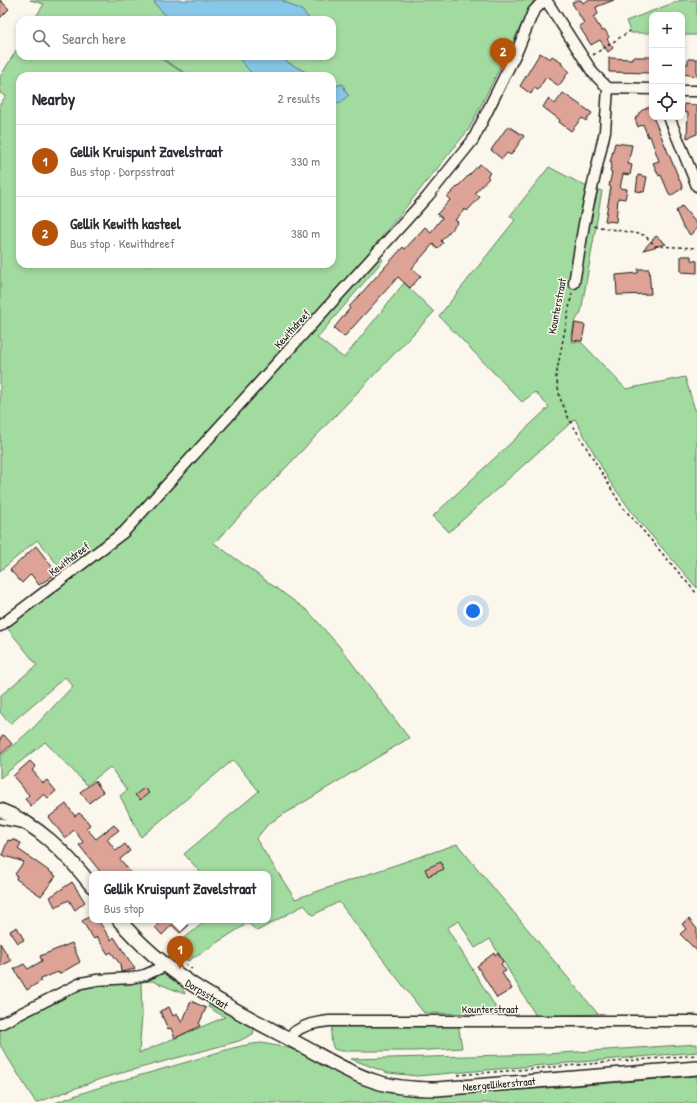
<!DOCTYPE html>
<html lang="en">
<head>
<meta charset="utf-8">
<style>
  :root { --surface:#fff; --page:#f2f2f3; --text:#2b2b33; --muted:#7c7c81; --line:#e1e1e2; --accent:#b45309 }
  body { margin:0; font-family:"Patrick Hand",sans-serif; background:var(--page); color:var(--text) }
  .controls { position:absolute; right:12px; top:12px; display:grid; overflow:hidden; border-radius:8px; box-shadow:0 2px 6px #0003 }
  .controls button { width:36px; height:36px; display:grid; place-items:center; padding:0; border:0; border-bottom:1px solid var(--line); background:var(--surface); color:var(--text); font:20px sans-serif }
  .you { position:absolute; left:473px; top:611px; width:14px; height:14px; margin:-10px; border:3px solid #fff; border-radius:50%; background:#1a73e8; box-shadow:0 0 0 6px #1a73e833 }
  .badge { display:grid; place-items:center; width:26px; height:26px; border-radius:50%; background:var(--accent); color:#fff; font-size:13px; font-weight:700 }
  .pin { position:absolute; translate:-50% -33px; filter:drop-shadow(0 1px 2px #0008) }
  .pin::after { content:''; position:absolute; top:21px; width:14px; height:12px; background:inherit; clip-path:polygon(0 0,100% 0,50% 100%) }
  .popup { position:absolute; left:89px; top:871px; width:182px; height:52px; box-sizing:border-box; display:grid; place-content:center; border-radius:8px; background:var(--surface); filter:drop-shadow(0 1px 3px #0005); font-size:13px; white-space:nowrap; color:var(--muted) }
  .popup b { font-size:15px; color:var(--text) }
  .popup::after { content:''; position:absolute; left:50%; top:100%; margin-left:-8px; border:8px solid transparent; border-top-color:var(--surface) }
  .list { margin:0; padding:0; list-style:none }
  h2 { display:flex; justify-content:space-between; align-items:center; height:52px; margin:0; padding:0 16px; font-size:17px }
  h2 small { font-size:13px; font-weight:400; color:var(--muted) }
  .list li { display:grid; grid-template-columns:26px 1fr auto; gap:12px; align-items:center; box-sizing:border-box; height:72px; padding:0 16px; border-top:1px solid var(--line) }
  .list b { display:block; font-size:15px; white-space:nowrap }
  .list p { margin:0; font-size:13px; white-space:nowrap; color:var(--muted) }
  .list em { font-size:13px; font-style:normal; color:var(--muted) }
  .icon { flex:none; width:22px; height:22px; fill:none; stroke:currentColor; stroke-width:2; stroke-linecap:round; stroke-linejoin:round }
  .map { position:relative; flex:none; width:697px; height:1103px; overflow:hidden }
  .search { position:absolute; background:var(--surface); box-shadow:0 2px 6px #0003; left:16px; top:16px; width:320px; height:44px; display:flex; align-items:center; gap:10px; box-sizing:border-box; padding:0 14px; border-radius:12px; color:var(--muted); font-size:15px }
  .panel { position:absolute; background:var(--surface); box-shadow:0 2px 6px #0003; left:16px; top:72px; width:320px; height:196px; border-radius:12px }
  .map>svg:first-child { display:block }
  .green { fill:#a2dba0; stroke:#5f7c5e }
  .water { fill:#87c7e7; stroke:#5c8396 }
  .building { fill:#dca396; stroke:#1c1c1c }
  .lines { fill:none; stroke-linecap:round; stroke-linejoin:round }
  .service-casing { stroke:#1c1c1c; stroke-width:8 }
  .minor-casing { stroke:#1c1c1c; stroke-width:13 }
  .tertiary-casing { stroke:#1c1c1c; stroke-width:16 }
  .path { stroke:#1c1c1c; stroke-width:1.5; stroke-dasharray:3 3; stroke-linecap:butt }
  .service { stroke:#fbf7ec; stroke-width:5 }
  .minor { stroke:#fbf7ec; stroke-width:10 }
  .tertiary { stroke:#fbf7ec; stroke-width:13 }
  .labels { text-anchor:middle; stroke-width:3; stroke-linejoin:round; paint-order:stroke }
  .street-label { font-size:11px; fill:#1c1c1c; stroke:#fbf7ec }
</style>
</head>
<body>
<div class="map">
<svg width="697" height="1103" viewBox="0 0 697 1103">
  <rect width="100%" height="100%" fill="#fbf7ec"/>
  <filter id="ink" filterUnits="userSpaceOnUse"><feTurbulence type="fractalNoise" baseFrequency=".025" numOctaves="2"/><feDisplacementMap in="SourceGraphic" scale="8" xChannelSelector="R" yChannelSelector="G"/><feConvolveMatrix kernelMatrix="1 2 1 2 8 2 1 2 1" color-interpolation-filters="sRGB"/></filter>
  <g filter="url(#ink)">
    <path class="green" d="M30 0H155V4L170 20H34L44 4Z
      M281 0H534L469 129 372 249 383 260 317 338 344 358 404 283 434 312 214 543 308 611 339 646 409 738 268 824 256 839 295 899 457 844 598 1014 536 1016 490 939 475 948 459 921 447 928 495 1006V1011L493 1013 485 1014 424 1013 339 902 313 915 304 905 257 931 248 923 188 961 181 955 168 951 207 920H268V874H202L184 854 259 791 233 760 141 837 120 796 127 790 110 767 87 785 45 742 0 778V757L34 727 73 686 65 677 10 724 0 712V696L37 665 0 619 63 571 37 540 0 571V104L6 96 0 93V77L20 44V56H157L188 76H20V264H332V104H336L346 94 343 84 332 87V76H313L276 56 320 58 332 56V20H310L303 11Z
      M681 0H697V35H682V15H652V33H631L626 21Z
      M158 56H237L254 76H190Z
      M549 167 589 188 584 222 591 223 596 189 602 191 581 312 574 323 571 342H581L626 389 685 377 695 410H697V588L637 519 610 482 575 419 449 532 433 516 549 407 535 392 522 402 439 316 515 220 510 216Z
      M163 973C174 975 182 984 185 994L152 981 141 982 142 1016 139 1053 225 1017 208 1007 210 1002 255 1027 253 1034 239 1041 103 1078 36 1103 0 1045V1027L89 984Z
      M334 1022 458 1023 462 1048 414 1051H341L334 1049C330 1041 330 1031 334 1022Z
      M261 1043 289 1048 378 1088 395 1093 423 1095 522 1090 697 1076V1103H55C98 1086 143 1075 187 1062 211 1055 236 1045 261 1043Z
      M697 1044V1052L417 1076 388 1073 351 1059 546 1054Z"/>
    <path class="water" d="M155 0H281L303 11 310 20H170L155 4Z
      M237 56H276L313 76H254Z
      M343 84 346 93 349 95 341 102 332 104V87Z"/>
    <path class="building" d="M0 0 9 9 0 18Z
      M577 0H581L583 3 588 0H614L596 7 598 14 593 17 602 31 605 30 609 37 607 39 613 48 608 52 600 40 591 45 579 26 584 23 572 3Z
      M540 53 550 59 552 56 562 62 561 64 569 71 559 86 546 77 538 90 534 88 531 94 520 86Z
      M632 57H652V73L609 72V58L632 59Z
      M688 59H697V76L682 74 683 64H688Z
      M563 93 592 113 586 121 582 118 571 131 559 122 560 120 543 107 548 99 555 104Z
      M684 104 697 105V134L687 138 688 113 684 112Z
      M649 107 683 188 670 196 661 175 659 176 653 163 659 161 650 136 648 137 643 124 638 127 635 119 641 111Z
      M508 126 524 136 511 155 507 153 502 159 491 150Z
      M615 143 632 145 628 164 632 165 630 175 623 174 620 188 627 189 625 199 618 198 616 222 605 221 611 187 609 186 612 172 610 171 612 162H610Z
      M480 164 490 173 487 176 489 178 475 193 480 197 467 211 465 209 455 220 458 222 441 241 443 243 437 249 433 244 412 268 421 276 410 288 398 277 344 337 334 328 350 308 349 307 403 247 405 249 425 227 431 232 442 218 437 214 450 200 447 197Z
      M638 175 647 177 644 192 636 191Z
      M682 206 697 224V229L690 235 682 225 676 211Z
      M656 236 666 244 643 250Z
      M681 256H691V260L697 261V273L681 272Z
      M638 269H649L651 294 617 295 616 275 638 273Z
      M575 323 585 325 582 341 572 340Z
      M36 546 57 573 39 585 31 574 22 583 10 570Z
      M4 735 12 744 0 755V738Z
      M30 761 36 767 32 770 43 783 47 780 56 791 48 798 44 794 31 806 25 799 29 795 13 776Z
      M95 781 103 792 89 803 80 792Z
      M144 788 149 793 140 800 135 795Z
      M66 804 75 816 79 813 84 817 90 825 86 828 96 839 114 825 119 830 107 839 116 851 125 844 130 851 120 859 132 874H102L79 845 83 842 74 830 65 838 49 817Z
      M12 839 21 843 18 849 56 876 41 896 16 879 17 876 15 874 24 862 2 855 8 840 11 841Z
      M441 862 444 869 428 876 425 869Z
      M72 882 85 902 75 910 69 900 55 907 50 897Z
      M92 915V920H98L111 940 114 937 135 969 121 972 120 964 111 952 108 954 97 937 94 939 82 921Z
      M689 919 697 929V951L680 934 686 929 682 924Z
      M162 920H182L188 926 180 933 172 925 162 935 155 927Z
      M17 927 24 940 18 943 10 931Z
      M0 943 11 961 0 966Z
      M72 943 80 962 59 974 58 972 41 979V981L27 990 14 969 24 964 28 969 42 961 40 956Z
      M494 953 495 955 498 953 503 962 501 964 506 971 502 973 512 989 497 998 477 966Z
      M191 1001 206 1008 199 1024 200 1026 175 1038 171 1028 168 1029 160 1011 169 1007 173 1016 177 1014 182 1023Z"/>
    <g class="lines">
      <defs>
        <path id="service" d="M0 821 21 825"/>
        <path id="minor" d="M546 0 593 73 608 88
          M608 88 652 89
          M682 91H697
          M669 117 697 186
          M574 283 584 224 605 131 608 88
          M0 626 124 532 428 196 473 140 518 49 533 12 544 0
          M0 1024 81 983 97 980 131 978 145 975 165 966
          M288 1038C299 1026 312 1023 329 1021H697"/>
        <path id="tertiary" d="M0 810C38 824 67 854 92 886
          M119 920C168 978 229 1007 295 1042 320 1055 346 1072 374 1081 394 1088 415 1089 437 1089L697 1068"/>
      </defs>
      <use href="#service" class="service-casing"/>
      <use href="#minor" class="minor-casing"/>
      <use href="#tertiary" class="tertiary-casing"/>
      <path class="path" d="M593 55 630 31
        M594 226 644 235 656 246 697 248
        M572 293 556 376 560 398 568 417 621 505 697 594
        M185 964 192 969
        M458 1075 697 1055"/>
      <use href="#service" class="service"/>
      <use href="#minor" class="minor"/>
      <use href="#tertiary" class="tertiary"/>
    </g>
  </g>
  <g class="labels">
    <g class="street-label">
      <text transform="translate(557 306) rotate(-79)" y="4">Kounterstraat</text>
      <text transform="translate(292 329) rotate(-48)" y="4">Kewithdreef</text>
      <text transform="translate(69 559) rotate(-37)" y="4">Kewithdreef</text>
      <text transform="translate(207 994) rotate(31)" y="4">Dorpsstraat</text>
      <text x="490" y="1013">Kounterstraat</text>
      <text transform="translate(499 1084) rotate(-5)" y="4">Neergellikerstraat</text>
    </g>
  </g>
</svg>
<div class="controls">
<button>+</button>
<button>−</button>
<button><svg class="icon" aria-label="locate" viewBox="0 0 24 24"><circle cx="12" cy="12" r="6"/><path d="M12 2v4M12 18v4M2 12h4M18 12h4"/></svg></button>
</div>
<div class="you"></div>
<div class="pin badge" style="left:180px;top:969px">1</div>
<div class="popup"><b>Gellik Kruispunt Zavelstraat</b>Bus stop</div>
<div class="pin badge" style="left:503px;top:71px">2</div>
<div class="search"><svg class="icon" aria-label="search" viewBox="0 0 24 24"><circle cx="10" cy="10" r="6"/><path d="M15 15l6 6"/></svg>Search here</div>
<section class="panel">
<h2>Nearby<small>2 results</small></h2>
<ul class="list">
<li><span class="badge">1</span><div><b>Gellik Kruispunt Zavelstraat</b><p>Bus stop · Dorpsstraat</p></div><em>330 m</em></li>
<li><span class="badge">2</span><div><b>Gellik Kewith kasteel</b><p>Bus stop · Kewithdreef</p></div><em>380 m</em></li>
</ul>
</section>
</div>
</body>
</html>
